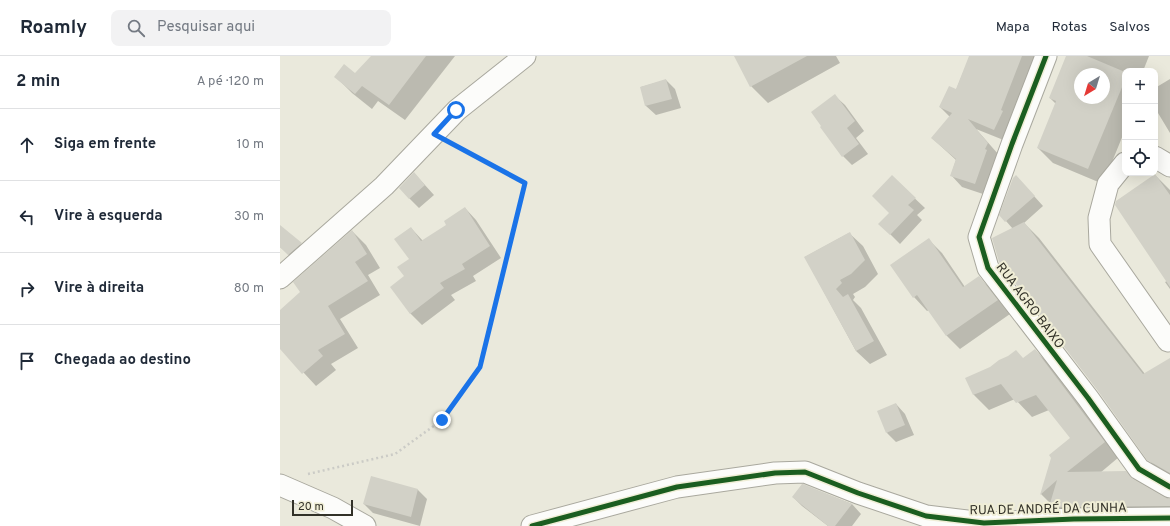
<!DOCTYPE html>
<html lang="pt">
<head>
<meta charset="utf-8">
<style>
  :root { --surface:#fff; --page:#f2f2f3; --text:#1f2937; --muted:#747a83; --line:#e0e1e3 }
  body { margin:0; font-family:Overpass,sans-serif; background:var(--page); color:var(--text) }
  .controls { position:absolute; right:12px; top:12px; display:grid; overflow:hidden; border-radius:8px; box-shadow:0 4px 16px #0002 }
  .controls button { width:36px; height:36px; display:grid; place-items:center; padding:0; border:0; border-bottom:1px solid var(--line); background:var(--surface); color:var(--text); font:20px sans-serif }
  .compass { position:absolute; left:794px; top:12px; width:36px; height:36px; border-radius:50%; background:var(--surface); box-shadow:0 4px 16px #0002; rotate:218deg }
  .scale { position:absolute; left:12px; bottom:10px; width:61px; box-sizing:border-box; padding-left:4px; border:2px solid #323128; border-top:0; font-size:11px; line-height:14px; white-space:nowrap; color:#323128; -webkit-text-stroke:3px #f0eed6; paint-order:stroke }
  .stop { position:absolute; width:12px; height:12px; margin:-9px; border:3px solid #1a73e8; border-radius:50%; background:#fff }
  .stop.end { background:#1a73e8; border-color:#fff; box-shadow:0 1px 4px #0008 }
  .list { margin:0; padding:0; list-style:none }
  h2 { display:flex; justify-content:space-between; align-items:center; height:52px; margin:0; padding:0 16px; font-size:17px }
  h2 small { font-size:13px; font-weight:400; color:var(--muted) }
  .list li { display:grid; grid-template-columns:26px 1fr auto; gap:12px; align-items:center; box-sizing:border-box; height:72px; padding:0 16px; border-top:1px solid var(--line) }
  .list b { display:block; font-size:15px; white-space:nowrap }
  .list em { font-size:13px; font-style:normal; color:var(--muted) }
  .icon { flex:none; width:22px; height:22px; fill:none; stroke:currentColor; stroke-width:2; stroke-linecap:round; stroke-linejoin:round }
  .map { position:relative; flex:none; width:890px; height:470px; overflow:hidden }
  header { display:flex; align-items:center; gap:24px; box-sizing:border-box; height:56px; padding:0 20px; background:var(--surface); border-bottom:1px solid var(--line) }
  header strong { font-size:19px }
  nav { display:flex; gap:22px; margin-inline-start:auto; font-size:14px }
  .search { width:280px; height:36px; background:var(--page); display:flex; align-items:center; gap:10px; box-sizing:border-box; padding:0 14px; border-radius:8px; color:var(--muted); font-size:15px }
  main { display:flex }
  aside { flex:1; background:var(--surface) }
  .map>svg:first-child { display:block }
  .shadow { fill:#0003; fill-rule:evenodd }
  .building { fill:#d2d1c7; fill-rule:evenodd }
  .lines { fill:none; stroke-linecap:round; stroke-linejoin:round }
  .street-casing { stroke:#a9a89e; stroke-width:23 }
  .path { stroke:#cbcbc6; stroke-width:2.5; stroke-dasharray:2 3; stroke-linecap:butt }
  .street { stroke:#fcfcfa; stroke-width:21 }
  .cycleway-casing { stroke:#f0eed6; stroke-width:8 }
  .cycleway { stroke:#1b5e20; stroke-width:5 }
  .route { stroke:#1a73e8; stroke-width:5 }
  .labels { text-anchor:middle; stroke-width:4; stroke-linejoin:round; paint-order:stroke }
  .street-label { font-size:13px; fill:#323128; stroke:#f0eed6 }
</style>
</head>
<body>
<header>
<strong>Roamly</strong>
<div class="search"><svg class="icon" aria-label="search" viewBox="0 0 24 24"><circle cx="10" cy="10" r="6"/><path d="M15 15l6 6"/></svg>Pesquisar aqui</div>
<nav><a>Mapa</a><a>Rotas</a><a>Salvos</a></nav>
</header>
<main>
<aside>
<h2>2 min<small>A pé · 120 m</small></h2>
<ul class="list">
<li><svg class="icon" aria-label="ahead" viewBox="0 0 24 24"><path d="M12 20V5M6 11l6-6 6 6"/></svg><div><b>Siga em frente</b></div><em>10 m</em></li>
<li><svg class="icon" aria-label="left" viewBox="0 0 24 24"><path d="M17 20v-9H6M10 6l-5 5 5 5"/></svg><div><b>Vire à esquerda</b></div><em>30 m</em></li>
<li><svg class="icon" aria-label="right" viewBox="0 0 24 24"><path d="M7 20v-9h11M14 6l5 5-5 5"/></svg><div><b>Vire à direita</b></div><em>80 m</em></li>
<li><svg class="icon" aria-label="arrive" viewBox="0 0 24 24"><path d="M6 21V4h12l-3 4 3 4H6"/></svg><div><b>Chegada ao destino</b></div></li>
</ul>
</aside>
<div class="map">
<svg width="890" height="470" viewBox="0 0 890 470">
  <rect width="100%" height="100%" fill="#eae9dc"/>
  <path class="shadow" d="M92 0H175L125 64 98 45 92 53 72 37 56 21 76 19Z
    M455 0H556L560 7 488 47 471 30Z
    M690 0H758L726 85 696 73 719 99 706 139 682 131 671 119 676 104 652 82 670 61 660 51 676 34Z
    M787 0H869L863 15H845V74L823 128 773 107 758 92 776 48 770 42ZM800 18H824V42H800Z
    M890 23V77L875 52V32Z
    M386 24 395 33 401 52 376 59 366 50 361 31Z
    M555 40 565 49 584 75 576 82 588 98 572 109 563 100Z
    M134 117 154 139 139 152 129 142Z
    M875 119 890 134V233L885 226 887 225Z
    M612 121 645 152 637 159 642 164 620 188 600 168 610 157Z
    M745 130 763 150 744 167 759 182 865 318 890 303V422L883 419 868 403 733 173 726 165Z
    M185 152 196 164 221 202 193 220 196 225 171 239 175 244 142 269 130 257 125 221 130 203 131 172 143 185 168 169Z
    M0 170 30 197 18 207 0 191Z
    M72 175 86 189 100 212 88 219 100 239 60 263 78 292 51 308 56 314 36 330 0 291V255L21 237Z
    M569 177 583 190 598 218 585 231 573 238 575 241 573 244 581 252 607 299 590 308 576 295 525 201Z
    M648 183 662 197 685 231 699 221 712 235 730 258 680 293 667 280 649 254 647 255 634 241Z
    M755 294 770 309 839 401 820 417 855 426 884 442 890 444V465L785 466 770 451 771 448 761 438 773 402 792 382 769 354 752 361 735 343 709 354 694 339 687 322 744 303Z
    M616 348 625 358 634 379 616 386 607 377Z
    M92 421 138 434 147 443 140 470 93 457 84 448Z
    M523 429 572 448 581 458 572 470H548L522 450 513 441Z"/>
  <path class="building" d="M91 0H146L109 49 82 30 75 38 54 21 64 8 75 17Z
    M454 0H527L470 31Z
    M689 0H742L721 54 723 55 714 74 688 63 708 87 705 93 707 94 695 128 670 120 676 103 651 82 672 57 659 51 669 30 676 33Z
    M786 0H807L845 16V24L808 113 757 92 776 45 769 42ZM800 18H824V42H800Z
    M386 23 392 43 365 50 360 31Z
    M555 38 575 65 567 72 579 88 562 101 540 71 541 70 531 56Z
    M134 116 145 129 129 143 119 132Z
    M875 118 890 139V231L835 149 836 145Z
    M612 119 636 142 628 149 634 154 610 179 598 168 609 157 592 140Z
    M736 119 755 140 725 166 719 159 733 122Z
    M185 151 210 190 182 208 185 213 160 227 164 232 130 258 110 231 124 220 117 211 129 203 114 183 131 171 141 185 166 169 164 165Z
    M744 166 863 318 890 302V417L867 404 818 335 719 206 712 182Z
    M0 169 22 187 8 199 0 191Z
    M72 174 87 198 75 206 88 225 48 250 65 278 38 294 43 300 22 318 0 293V254L20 236 13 226Z
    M570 176 585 204 571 218 560 224 562 227 556 233 563 241 568 238 594 285 576 295 524 201Z
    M649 182 683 231 699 220 718 244 666 280 637 239 633 242 610 209Z
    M755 293 825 386 787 416 846 415 853 423 884 441 890 443V450L769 451 777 424 760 439 771 402 769 399 790 382 756 339 736 347 721 328 693 339 685 322 710 311 719 304 728 300 736 294 743 302Z
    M616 347 625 369 606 377 597 355Z
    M91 420 138 433 131 461 83 448Z
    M522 428H523L572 448 555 470H548L512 441Z"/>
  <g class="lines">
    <defs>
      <path id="street" d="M766 0 732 88 699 181 708 212 808 342 859 413 890 431
        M875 101 890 110
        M845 107 828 128 819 162 820 188 888 285
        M0 222 104 130 177 54 245 0
        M0 429 53 452 85 470
        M252 470 397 431 495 417 525 416 578 437 646 460 704 467 794 463 890 462"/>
    </defs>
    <use href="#street" class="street-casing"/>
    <path class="path" d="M28 418 115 398 162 364 200 311 245 127 172 88"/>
    <use href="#street" class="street"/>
    <defs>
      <path id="cycleway" d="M766 0 732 88 699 181 708 212 808 342 859 413 890 431
        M252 470 397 431 495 417 525 416 578 437 646 460 704 467 794 463 890 462"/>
    </defs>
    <use href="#cycleway" class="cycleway-casing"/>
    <use href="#cycleway" class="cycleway"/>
  </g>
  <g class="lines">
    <path class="route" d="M162 364 200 311 245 127 154 78 176 54"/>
  </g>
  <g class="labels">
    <g class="street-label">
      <text transform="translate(751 249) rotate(53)" y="5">RUA AGRO BAIXO</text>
      <text transform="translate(768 452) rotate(-1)" y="5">RUA DE ANDRÉ DA CUNHA</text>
    </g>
  </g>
</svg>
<div class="controls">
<button>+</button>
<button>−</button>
<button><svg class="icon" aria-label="locate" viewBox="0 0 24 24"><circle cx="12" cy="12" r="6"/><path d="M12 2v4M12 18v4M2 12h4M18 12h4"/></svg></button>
</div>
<svg class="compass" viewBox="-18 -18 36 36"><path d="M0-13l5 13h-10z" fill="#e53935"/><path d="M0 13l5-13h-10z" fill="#747a83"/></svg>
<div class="scale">20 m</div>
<div class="stop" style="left:176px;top:54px"></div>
<div class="stop end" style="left:162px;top:364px"></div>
</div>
</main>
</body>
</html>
